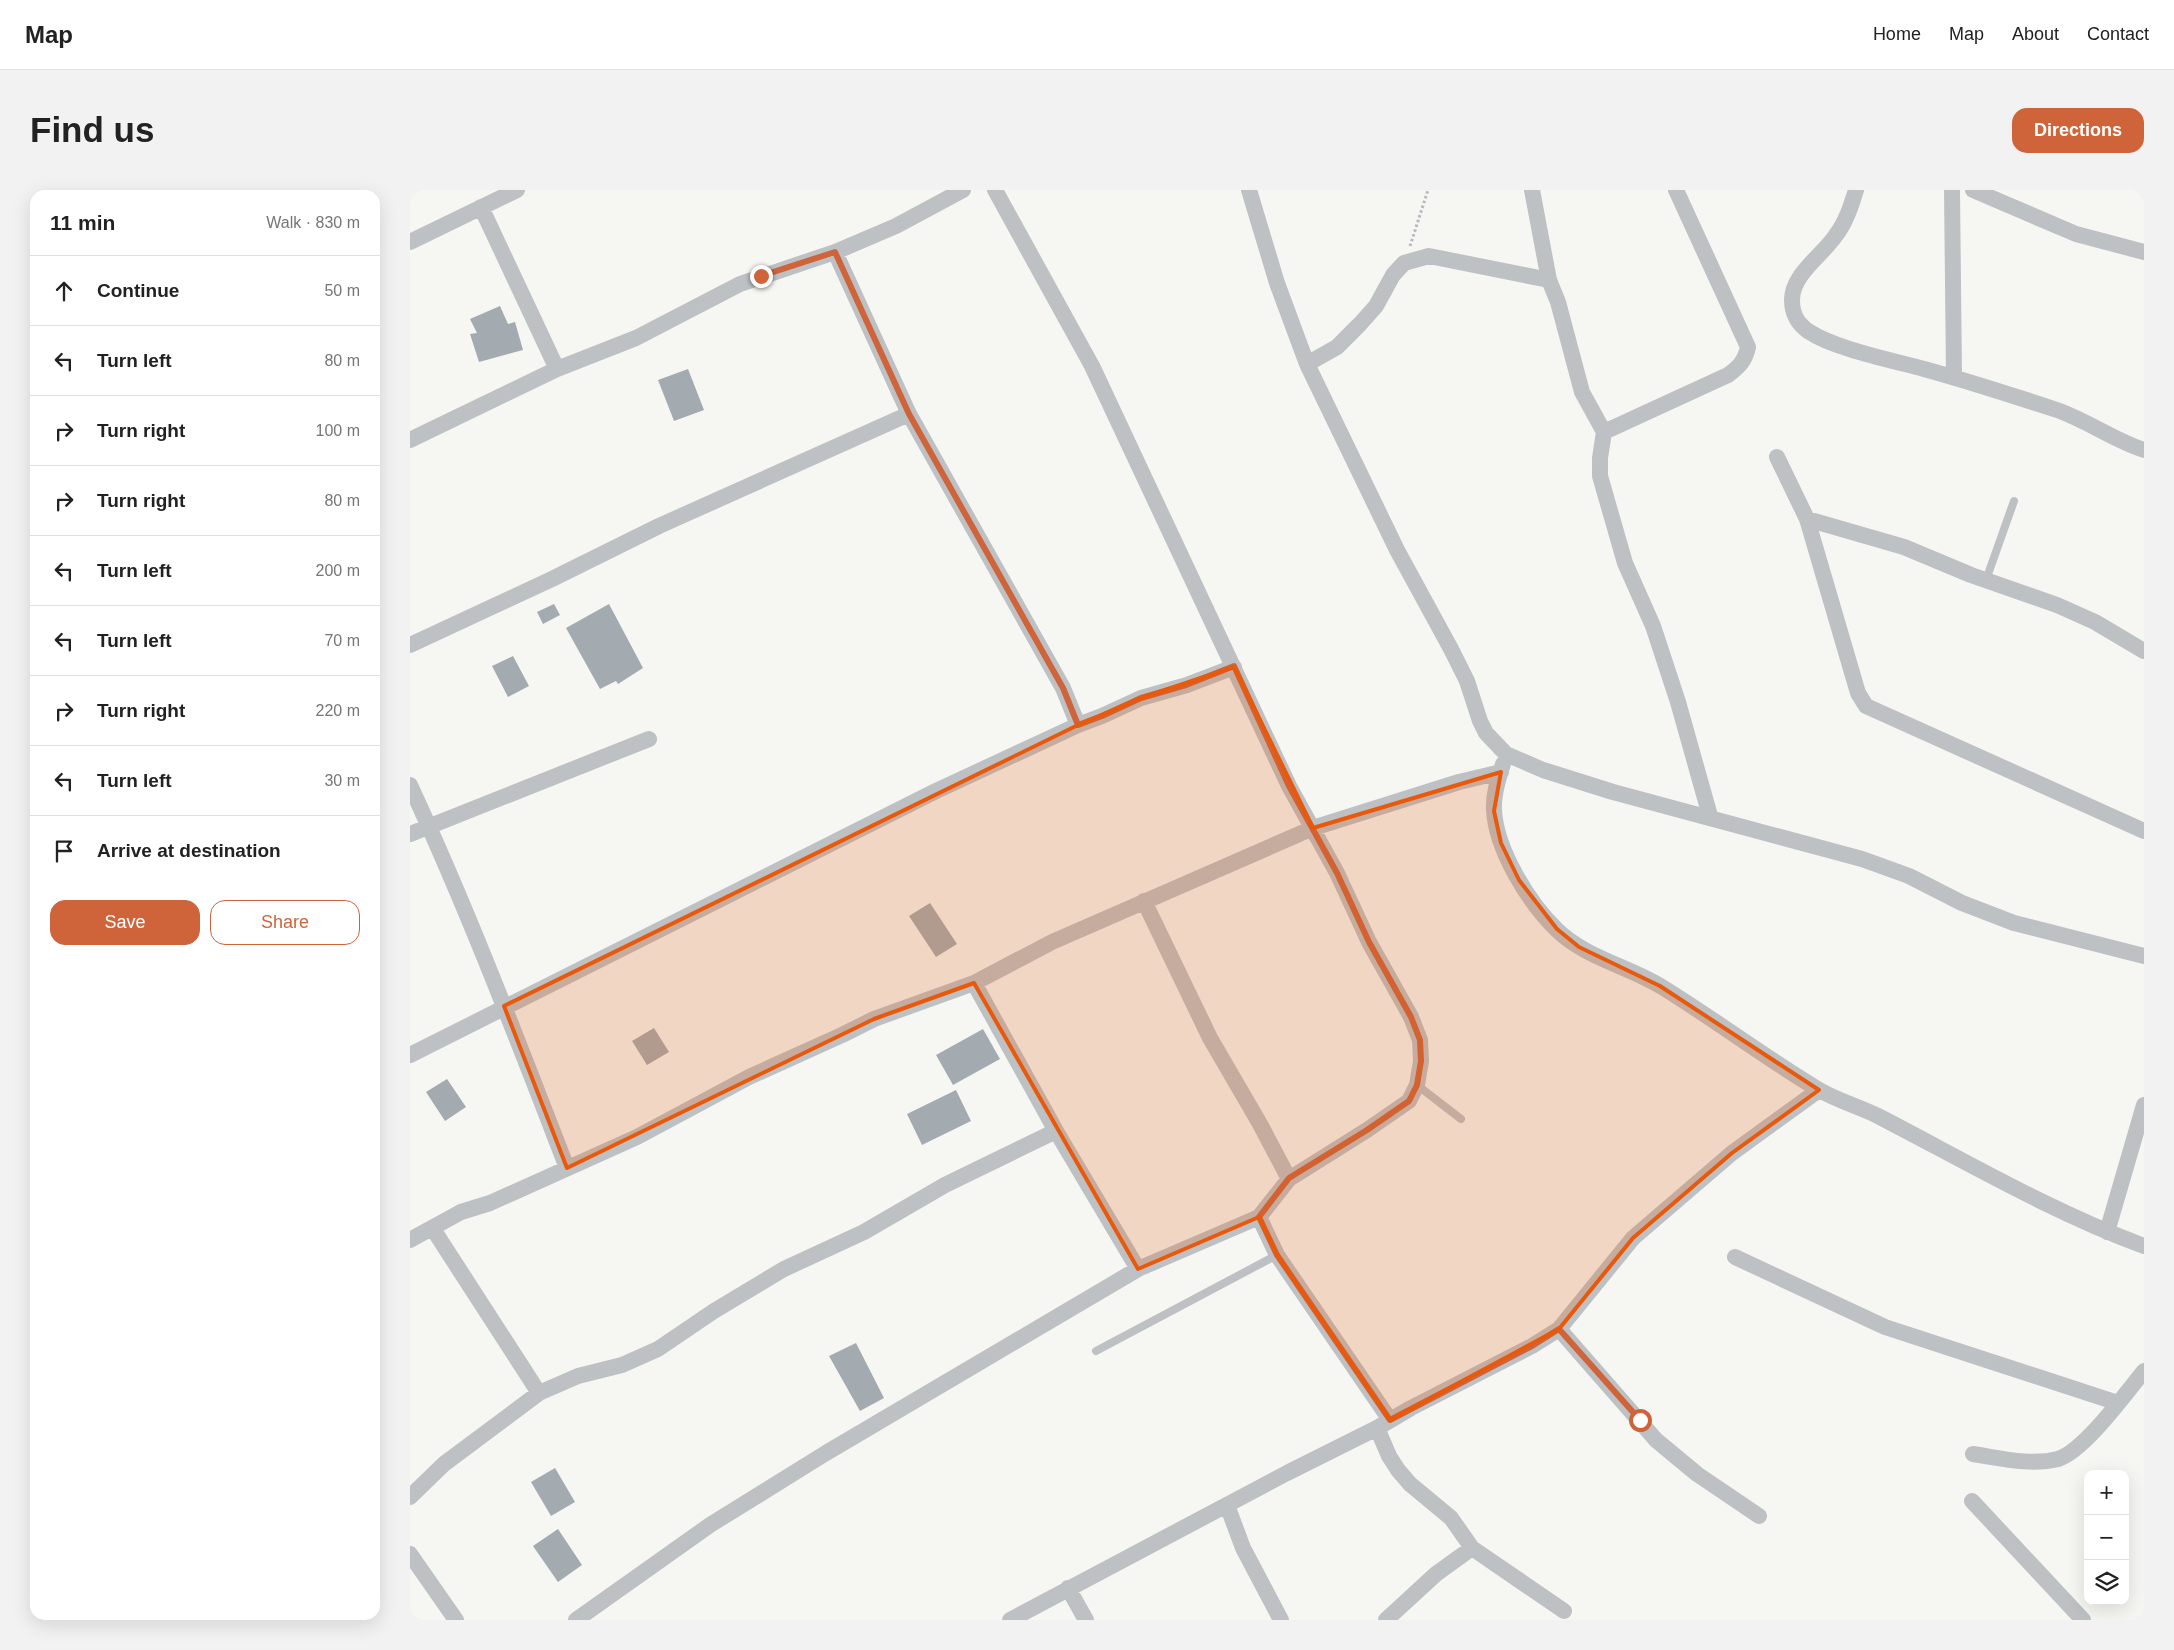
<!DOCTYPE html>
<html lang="en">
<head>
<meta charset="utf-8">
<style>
  :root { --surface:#fff; --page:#f2f2f2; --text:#222; --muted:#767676; --line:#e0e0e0; --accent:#cf643a }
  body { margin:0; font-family:Helvetica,sans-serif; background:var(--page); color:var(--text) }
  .controls { position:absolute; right:15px; bottom:15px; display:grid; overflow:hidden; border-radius:10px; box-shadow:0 5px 20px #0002 }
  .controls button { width:45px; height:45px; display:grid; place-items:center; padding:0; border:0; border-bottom:1px solid var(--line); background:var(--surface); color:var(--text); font:25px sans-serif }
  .stop { position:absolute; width:15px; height:15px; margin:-11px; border:4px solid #cf643a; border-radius:50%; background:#fff }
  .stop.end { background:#cf643a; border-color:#fff; box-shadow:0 1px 5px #0008 }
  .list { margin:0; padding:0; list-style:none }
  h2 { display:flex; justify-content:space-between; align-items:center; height:65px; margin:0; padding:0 20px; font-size:21px }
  h2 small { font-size:16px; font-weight:400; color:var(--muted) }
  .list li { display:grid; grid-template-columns:32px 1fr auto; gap:15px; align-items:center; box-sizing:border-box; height:70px; padding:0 20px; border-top:1px solid var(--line) }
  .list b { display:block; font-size:19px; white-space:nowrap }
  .list em { font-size:16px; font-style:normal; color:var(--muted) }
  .actions { display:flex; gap:10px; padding:15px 20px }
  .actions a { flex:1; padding:11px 0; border:1px solid var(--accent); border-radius:15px; text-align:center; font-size:18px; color:var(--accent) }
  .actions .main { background:var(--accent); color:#fff }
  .icon { flex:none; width:28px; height:28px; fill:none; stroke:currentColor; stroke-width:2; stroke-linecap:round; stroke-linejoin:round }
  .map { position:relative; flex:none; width:1734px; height:1430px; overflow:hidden; border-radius:15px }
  header { display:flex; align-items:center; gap:30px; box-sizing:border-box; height:70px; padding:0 25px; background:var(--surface); border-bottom:1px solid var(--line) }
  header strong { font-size:24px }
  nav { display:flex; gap:28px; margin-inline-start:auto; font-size:18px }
  .intro { display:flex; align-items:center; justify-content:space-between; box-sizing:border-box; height:120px; padding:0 30px }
  h1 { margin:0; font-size:35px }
  .button { padding:12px 22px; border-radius:15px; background:var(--accent); color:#fff; font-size:18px; font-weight:700 }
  main { display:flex; gap:30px; padding:0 30px }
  aside { flex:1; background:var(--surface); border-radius:15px; box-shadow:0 5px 20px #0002 }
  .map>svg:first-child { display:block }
  .building { fill:#a4abb0 }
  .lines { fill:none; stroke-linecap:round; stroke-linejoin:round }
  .path { stroke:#b7babc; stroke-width:3; stroke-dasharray:2.5 2.5; stroke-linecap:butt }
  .lane { stroke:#bdc1c4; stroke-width:8 }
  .street { stroke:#bdc1c4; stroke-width:16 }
  .route { stroke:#cf643a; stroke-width:6 }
  .marked { fill:#e8590c; fill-opacity:0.2; stroke:#e8590c; stroke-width:4; stroke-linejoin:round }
</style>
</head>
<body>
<header>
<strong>Map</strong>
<nav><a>Home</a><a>Map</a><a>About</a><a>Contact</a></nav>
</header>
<div class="intro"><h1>Find us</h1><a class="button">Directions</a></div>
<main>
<aside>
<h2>11 min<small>Walk · 830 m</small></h2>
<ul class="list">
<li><svg class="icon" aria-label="ahead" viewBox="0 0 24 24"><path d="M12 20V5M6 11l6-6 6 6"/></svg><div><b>Continue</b></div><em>50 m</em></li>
<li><svg class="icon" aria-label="left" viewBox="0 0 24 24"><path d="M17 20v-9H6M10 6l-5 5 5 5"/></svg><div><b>Turn left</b></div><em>80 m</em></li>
<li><svg class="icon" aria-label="right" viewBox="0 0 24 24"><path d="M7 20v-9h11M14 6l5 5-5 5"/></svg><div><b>Turn right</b></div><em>100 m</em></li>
<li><svg class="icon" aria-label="right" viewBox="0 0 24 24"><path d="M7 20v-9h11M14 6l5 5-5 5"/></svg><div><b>Turn right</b></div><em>80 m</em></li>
<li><svg class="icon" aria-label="left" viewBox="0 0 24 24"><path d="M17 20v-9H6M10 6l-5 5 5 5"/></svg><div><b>Turn left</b></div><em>200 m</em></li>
<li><svg class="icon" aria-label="left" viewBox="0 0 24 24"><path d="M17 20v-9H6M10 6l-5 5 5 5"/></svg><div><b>Turn left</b></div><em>70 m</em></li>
<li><svg class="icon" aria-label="right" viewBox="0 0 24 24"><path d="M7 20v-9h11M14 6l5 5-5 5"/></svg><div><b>Turn right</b></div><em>220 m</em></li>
<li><svg class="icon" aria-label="left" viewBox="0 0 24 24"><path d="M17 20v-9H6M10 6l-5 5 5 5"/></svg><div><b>Turn left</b></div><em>30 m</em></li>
<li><svg class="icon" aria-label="arrive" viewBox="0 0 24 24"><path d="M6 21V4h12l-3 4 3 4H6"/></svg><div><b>Arrive at destination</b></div></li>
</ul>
<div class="actions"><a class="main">Save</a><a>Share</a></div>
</aside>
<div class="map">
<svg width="1734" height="1430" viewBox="0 0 1734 1430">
  <rect width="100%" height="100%" fill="#f6f6f3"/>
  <path class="building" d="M90 116 98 134 105 132 113 160 69 172 60 144 67 143 60 129Z
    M278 179 294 220 264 231 248 190Z
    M144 414 150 425 133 434 127 422Z
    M199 414 233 478 208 494 206 491 190 499 156 438Z
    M103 466 119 496 98 507 82 476Z
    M520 713 547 754 526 767 499 726Z
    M244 838 259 862 237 875 222 851Z
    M573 839 590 869 543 895 526 865Z
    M37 889 56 917 35 931 16 902Z
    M546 900 561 931 512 955 497 924Z
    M446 1153 474 1208 450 1221 419 1166Z
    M145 1278 165 1312 141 1326 121 1292Z
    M148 1339 172 1375 148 1392 123 1356Z"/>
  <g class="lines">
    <path class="path" d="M1000 56 1018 0"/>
    <path class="lane" d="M1576 390 1604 311
      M1007 895 1051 929
      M686 1161 867 1065"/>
    <path class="street" d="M839 0 867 93 897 174 987 360 1041 459 1057 491 1070 531 1076 543 1096 564 1133 580 1203 602 1452 669 1499 686 1552 713 1604 733 1734 766
      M1122 0 1139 90
      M1446 0C1441 16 1436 32 1426 45 1413 65 1382 84 1382 110 1382 124 1387 133 1398 141 1425 159 1481 170 1514 179 1558 191 1601 205 1644 219 1675 229 1703 250 1734 260
      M1542 0 1544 187
      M1563 0 1666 44 1734 62
      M71 17 147 179
      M0 52 107 0
      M425 62 499 224 653 498 668 535 692 526 731 508 777 495 824 477
      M897 174 927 157 950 134 966 116 983 85 994 73 1019 66 1139 90 1148 112 1172 202 1194 242 1190 268V286L1215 373 1243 436 1268 512 1300 626
      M1194 242 1318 185C1329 177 1335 171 1338 157L1266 0
      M0 250 147 179 226 148 330 94 425 62 486 36 553 0
      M1367 267 1397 329 1448 503 1456 516 1734 641
      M1397 329 1494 357 1561 385 1647 415 1685 432 1734 461
      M0 455 142 389 249 336 499 224
      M1093 574C1088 589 1083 605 1084 620 1086 660 1119 713 1147 740 1176 768 1218 776 1252 797 1304 829 1353 866 1406 898 1425 910 1448 916 1468 926 1555 971 1642 1022 1734 1056
      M0 595C58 720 107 849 157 978
      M0 644 239 549
      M734 711 800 848 850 934 879 989
      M564 793 646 941 728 1079
      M0 865 526 601 668 535
      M849 1027 867 1065 980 1230
      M23 1039 129 1203
      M1697 1042 1734 915
      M0 1050 51 1022 80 1013 227 947 339 887 432 845 464 829 564 793 642 752 903 638 1049 592 1091 582
      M1325 1067 1475 1137 1708 1213
      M1149 1139 1246 1250 1287 1284 1349 1326
      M967 1238 979 1266 988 1280 1000 1294 1041 1328 1062 1358 1154 1421
      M1563 1264C1590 1268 1621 1276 1648 1269 1674 1261 1716 1203 1734 1181
      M0 1307 34 1274 129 1203 168 1186 212 1175 248 1159 304 1121 374 1079 454 1042 535 995 646 941
      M1562 1311 1673 1430
      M817 1315 833 1358 871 1430
      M0 1364 46 1430
      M658 1398 676 1430
      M166 1430 300 1335 416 1263 728 1079 849 1027 879 989 957 940 999 911 1007 895 1011 871 1010 850 1001 827 959 752 927 683 879 596 682 176 585 0
      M600 1430 877 1283 967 1238 1001 1218 1122 1156 1149 1139 1223 1048 1322 963 1409 900
      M976 1430 1026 1384 1062 1358"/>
  </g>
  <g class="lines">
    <path class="route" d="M351 86 425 62 499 224 653 498 668 535 692 526 731 508 776 495 824 476 879 596 927 683 959 752 1001 827 1010 850 1011 871 1007 895 999 911 957 940 879 988 849 1027 867 1065 980 1230 1122 1156 1149 1139 1230 1230"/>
  </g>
  <path class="marked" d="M824 477 903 638 1091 582 1084 621 1091 653 1109 690 1147 739 1169 757 1250 796 1409 900 1322 963 1223 1048 1149 1139 980 1230 867 1065 849 1027 728 1079 564 793 464 829 157 978 94 816 668 535 731 508Z"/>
</svg>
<div class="controls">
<button>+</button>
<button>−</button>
<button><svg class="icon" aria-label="layers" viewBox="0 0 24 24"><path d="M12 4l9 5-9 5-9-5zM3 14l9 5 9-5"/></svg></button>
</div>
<div class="stop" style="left:1230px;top:1230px"></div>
<div class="stop end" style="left:351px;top:86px"></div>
</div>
</main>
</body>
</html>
